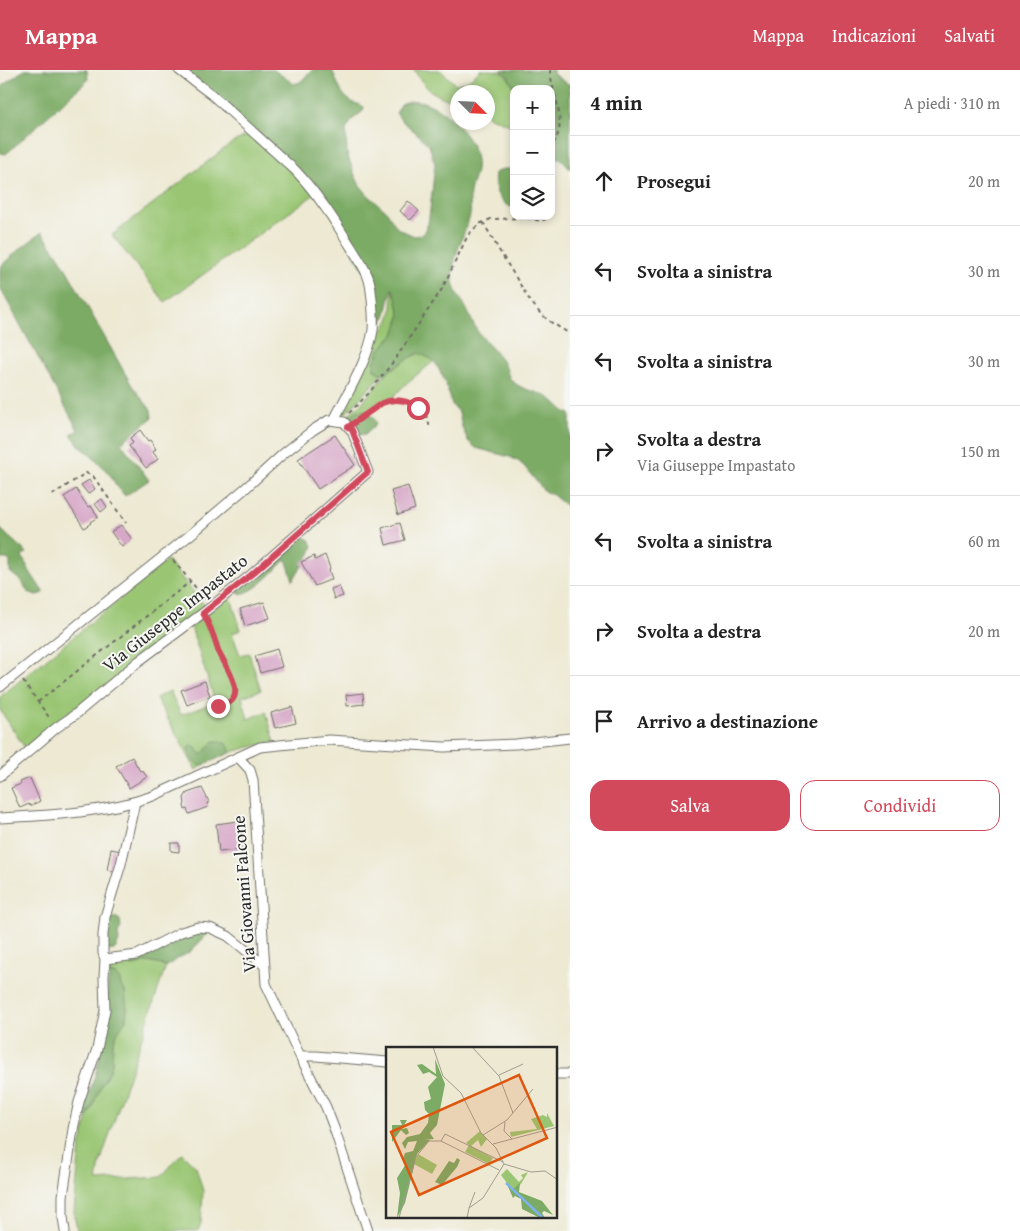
<!DOCTYPE html>
<html lang="it">
<head>
<meta charset="utf-8">
<style>
  :root { --surface:#fff; --page:#f2f2f2; --text:#222; --muted:#767676; --line:#e0e0e0; --accent:#d1495b }
  body { margin:0; font-family:"Gentium Book Plus",serif; background:var(--page); color:var(--text) }
  .controls { position:absolute; right:15px; top:15px; display:grid; overflow:hidden; border-radius:10px; box-shadow:0 2px 8px #0003 }
  .controls button { width:45px; height:45px; display:grid; place-items:center; padding:0; border:0; border-bottom:1px solid var(--line); background:var(--surface); color:var(--text); font:25px sans-serif }
  .compass { position:absolute; left:450px; top:15px; width:45px; height:45px; border-radius:50%; background:var(--surface); box-shadow:0 2px 8px #0003; rotate:114deg }
  .stop { position:absolute; width:15px; height:15px; margin:-11px; border:4px solid #d1495b; border-radius:50%; background:#fff }
  .stop.end { background:#d1495b; border-color:#fff; box-shadow:0 1px 5px #0008 }
  .list { margin:0; padding:0; list-style:none }
  h2 { display:flex; justify-content:space-between; align-items:center; height:65px; margin:0; padding:0 20px; font-size:21px }
  h2 small { font-size:16px; font-weight:400; color:var(--muted) }
  .list li { display:grid; grid-template-columns:32px 1fr auto; gap:15px; align-items:center; box-sizing:border-box; height:90px; padding:0 20px; border-top:1px solid var(--line) }
  .list b { display:block; font-size:19px; white-space:nowrap }
  .list p { margin:0; font-size:16px; white-space:nowrap; color:var(--muted) }
  .list em { font-size:16px; font-style:normal; color:var(--muted) }
  .actions { display:flex; gap:10px; padding:15px 20px }
  .actions a { flex:1; padding:11px 0; border:1px solid var(--accent); border-radius:15px; text-align:center; font-size:18px; color:var(--accent) }
  .actions .main { background:var(--accent); color:#fff }
  .icon { flex:none; width:28px; height:28px; fill:none; stroke:currentColor; stroke-width:2; stroke-linecap:round; stroke-linejoin:round }
  .map { position:relative; flex:none; width:570px; height:1161px; overflow:hidden }
  header { display:flex; align-items:center; gap:30px; box-sizing:border-box; height:70px; padding:0 25px; background:var(--accent); color:#fff }
  header strong { font-size:24px }
  nav { display:flex; gap:28px; margin-inline-start:auto; font-size:18px }
  main { display:flex }
  aside { flex:1; background:var(--surface) }
  .map>svg:first-child { display:block }
  .green { fill:#9ac673; stroke:#62784f }
  .forest { fill:#7bab65; stroke:#536b48 }
  .building { fill:#d7a7c8 }
  .lines { fill:none; stroke-linecap:round; stroke-linejoin:round }
  .minor-casing { stroke:#6f6e66; stroke-width:11 }
  .path { stroke:#6f6e66; stroke-width:2; stroke-dasharray:4 4; stroke-linecap:butt }
  .minor { stroke:#fff; stroke-width:9 }
  .route { stroke:#d1495b; stroke-width:6 }
  .labels { text-anchor:middle; stroke-width:4; stroke-linejoin:round; paint-order:stroke }
  .street-label { font-size:18px; fill:#2b2b2b; stroke:#f6f6f2 }
  .inset-river { fill:none; stroke:#7fb2ec; stroke-width:2.5 }
  .inset-road { fill:none; stroke:#9f9d90; stroke-width:1 }
  .view { fill:#df570e; fill-opacity:0.15; stroke:#df570e; stroke-width:2.5 }
  .inset-edge { fill:none; stroke:#2b2b2b; stroke-width:2.5 }
</style>
</head>
<body>
<header>
<strong>Mappa</strong>
<nav><a>Mappa</a><a>Indicazioni</a><a>Salvati</a></nav>
</header>
<main>
<div class="map">
<svg width="570" height="1161" viewBox="0 0 570 1161">
  <rect width="100%" height="100%" fill="#f6f6f2"/>
  <filter id="ink" filterUnits="userSpaceOnUse"><feTurbulence type="fractalNoise" baseFrequency=".02" numOctaves="2"/><feDisplacementMap in="SourceGraphic" scale="10" xChannelSelector="R" yChannelSelector="G"/><feConvolveMatrix kernelMatrix="1 2 1 2 8 2 1 2 1" color-interpolation-filters="sRGB"/></filter>
  <filter id="wash" filterUnits="userSpaceOnUse"><feTurbulence type="fractalNoise" baseFrequency=".0096" numOctaves="4" result="noise"/><feDisplacementMap in="SourceGraphic" scale="20" xChannelSelector="R" yChannelSelector="G"/><feGaussianBlur stdDeviation="1.12" result="paint"/><feColorMatrix in="noise" values="0 0 0 0 0 0 0 0 0 0 0 0 0 0 0 0 0 1.4 0 .05"/><feComposite in="paint" operator="in"/></filter>
  <g filter="url(#wash)">
    <rect width="100%" height="100%" fill="#ede9d3"/>
    <path class="green" d="M414 0H440L455 14C465 13 473 8 480 0 503 0 504 0 515 19H514V57L488 46V22H458L457 33C434 24 428 23 414 0Z
      M251 64 315 124 165 232 112 165 233 72Z
      M392 217 396 227 400 246 394 265 387 271 380 280 374 292V300L382 304 365 323 344 345 341 342 374 270C393 251 393 242 392 217Z
      M419 283 431 289 433 292 409 311 392 328 388 329 368 342 364 340 351 348 352 353 349 346 350 343 361 334 387 302 398 296 406 289Z
      M167 490 206 537 27 681 0 640V627Z
      M230 525 241 560 232 563 240 585 249 583 261 620 242 627 248 649 266 642 275 672C247 677 219 683 196 700L156 628 170 621 181 645 215 632 191 557Z
      M130 888 166 896 100 1093 97 1111 161 1107 182 1083 196 1097 203 1121 201 1153 198 1161H77L74 1142 80 1077 88 1047 93 1038 95 1028 105 1007 110 1001 112 993 113 973 118 961 126 950 127 938 126 933 125 921 121 916 116 905 109 903 113 896Z"/>
    <path class="forest" d="M24 0H87L88 10 6 84 0 83V19L7 12Z
      M183 0H274L294 14 300 12 312 0H332C338 12 339 24 352 32 356 34 360 34 364 37L363 41 352 50 346 60 347 84 354 103 359 114 367 124 387 142 397 158 414 166 422 165 428 154 430 140 435 94 429 75 414 61 401 50 396 43 402 33C407 32 412 30 417 31 430 32 444 42 453 51 467 65 478 79 476 100 475 108 471 115 470 122 469 131 472 141 469 149 463 168 451 190 453 211 454 220 459 227 464 234 469 243 472 253 478 262 486 273 497 282 504 294 508 299 507 306 512 311 522 320 535 321 546 326 556 331 561 341 570 344V439L553 425 544 421 524 396 518 391 510 387 476 378 468 371 462 357 459 343 452 335 445 311 436 294 431 289 419 283C406 289 395 297 383 304L374 300V292L380 280 387 271 394 265 400 246 396 227 392 218C388 231 388 252 375 260L373 216 325 134Z
      M501 0H553V4L570 15V99L559 87 554 92 551 99V78L553 77 551 73V19H515L508 6Z
      M503 99H514V138C498 133 493 119 495 103Z
      M42 162 60 188 131 314 151 340 152 348 121 373 149 410 125 426 116 415 110 405 99 393 79 375 71 364 78 360 0 218V197L16 182Z
      M361 340C368 341 375 347 376 354L365 364 359 365C352 356 345 344 361 340Z
      M0 458 9 467 27 483 22 486 30 502 44 523 36 525 28 522 22 512 10 502V491L7 489H1Z
      M304 467 310 470 313 476 310 484 293 510 286 489C276 499 252 527 238 523V519L297 469Z
      M214 671C223 671 230 673 230 683L201 696C193 693 190 686 188 677L192 675 194 676 201 684H203Z
      M108 847 117 848 120 850 121 857 118 863 119 871 116 878 114 880 106 881Z
      M204 859 209 863 191 881 166 896 148 892 133 896 129 893 130 888 176 867Z
      M109 903 116 905 120 909 121 916 125 921 126 933 127 937 126 950 118 961 113 973 112 993 110 1001 101 1016 88 1047 82 1048V1043L95 1006 103 971Z"/>
    <g id="blocks">
      <path class="building" d="M408 131 419 141 410 150 400 141Z
        M140 360 148 371 150 370 156 379 153 382 158 389 146 398 129 376 133 373 130 368Z
        M335 365 355 395 318 419 298 389Z
        M89 410 95 419 88 424 81 415Z
        M408 416 415 439 398 445 391 421Z
        M76 419 88 437 91 436 98 447 90 452 91 453 84 458 64 427Z
        M102 429 107 437 101 442 95 434Z
        M400 453 405 470 386 475 382 458Z
        M121 455 132 469 122 477 111 462Z
        M325 485 330 498 329 500 332 509 315 516 301 492 314 486 315 490Z
        M339 516 343 526 334 529 331 519Z
        M264 532 270 548 245 556 240 539Z
        M277 579 282 597 260 603 255 586Z
        M205 611 210 626 187 635 181 620Z
        M363 623 364 634 347 636 346 625Z
        M292 637 296 653 275 658 271 643Z
        M132 687 140 701 142 700 147 707 129 718 116 696Z
        M30 708 40 731 30 736 29 734 20 738 11 718 21 714 20 712Z
        M202 718 209 732 207 733 208 737 189 744 187 739 185 740 184 735 185 734 184 728 187 723Z
        M238 751 239 753H240V756H242V758H243L245 779 219 782 216 754Z
        M171 773H179V782L171 781Z
        M111 779 121 781 116 802 107 800Z"/>
    </g>
  </g>
  <g filter="url(#ink)">
    <use href="#blocks" fill-opacity="0" stroke="#6f6e66" stroke-width="1"/>
    <g class="lines">
      <defs>
        <path id="minor" d="M179 0 211 24 295 100C318 124 336 153 353 180 359 190 366 199 369 210 372 221 374 249 373 260 369 288 347 324 334 350
          M0 617 190 465 248 416 283 384 313 360 329 350 344 352 352 361 368 402 252 504 207 540 139 591 76 644 56 658 0 706
          M238 687 250 700 253 710 266 914 300 986 326 1037 334 1058 368 1161
          M0 748C52 745 103 743 153 726L260 677 329 670 444 677 516 674 570 668
          M105 889 137 885 181 862 198 857 210 858 228 866 264 895
          M300 986H316L388 992
          M556 1004H570
          M65 1161 63 1147V1126L73 1059 79 1032 97 979 105 940 104 907 105 889 103 883V865L105 847 121 794 135 732"/>
      </defs>
      <use href="#minor" class="minor-casing"/>
      <path class="path" d="M550 0C552 25 570 55 551 76
        M551 136V139
        M483 152 499 180 529 229 539 242 549 251 570 264
        M349 343 369 323 396 288 442 219 468 165 479 154 491 149 525 148 541 151 548 148V146
        M357 352C365 346 373 338 382 333 395 326 417 331 425 344 428 348 429 354 430 359
        M52 425 86 403 93 406 126 453
        M173 490 205 529
        M207 550C213 560 215 572 220 583 226 596 240 612 233 627 232 631 229 634 225 635 220 637 214 636 209 637
        M23 611 51 650
        M38 632 191 511"/>
      <use href="#minor" class="minor"/>
    </g>
  </g>
  <g class="lines" filter="url(#ink)">
    <path class="route" d="M218 636C253 631 225 596 218 580 214 567 210 555 203 543L252 504 368 402 352 360 348 357 382 333C395 328 408 330 418 338"/>
  </g>
  <g class="labels">
    <g class="street-label">
      <text transform="translate(175 543) rotate(-38)" y="6">Via Giuseppe Impastato</text>
      <text transform="translate(244 824) rotate(-94)" y="6">Via Giovanni Falcone</text>
    </g>
  </g>
  <g transform="translate(386 977)">
    <rect width="171" height="171" fill="#ede9d3"/>
    <path d="M161 66 168 79 125 90 124 85 151 82 145 72 157 68 161 70ZM94 84 101 92 95 100 92 93 85 99 107 111 103 117 79 105 83 98 80 96ZM32 107 51 118 46 127 28 117ZM121 122 133 135 137 131 135 128 142 125 135 137 126 143 115 128Z" fill="#9ac673"/>
    <path d="M49 12 59 37 51 78 44 86 48 92 39 93H44L31 107 19 156 11 171 14 146 11 131 20 117 17 112 19 106 27 104 31 94 22 95 19 102 16 96 21 90 34 87 42 76 43 67 39 63 38 55 45 52 42 40 51 30 43 25 37 27 31 18 36 17 50 27ZM14 73H21L16 82 21 81 23 86 20 88 15 83 6 95V78H16ZM71 111 74 113 71 120 56 138 49 135 63 114 68 116ZM120 135 126 143 134 136 133 145 156 154 167 168 158 164 156 166 159 171H154L136 162 135 152 129 149 127 151Z" fill="#7bab65"/>
    <path class="inset-river" d="M120 136 157 171"/>
    <path class="inset-road" d="M47 0 57 29 75 46 95 86 110 101 118 117M86 0 113 29 127 66M113 28 137 17M119 75 118 84 126 92M97 88 121 73 147 42M55 94 59 87 117 115M107 97 172 80M118 117 145 125 159 124 172 133M83 161 89 145M13 171 30 110 43 94H55L113 123M81 171 83 161 97 151 118 117"/>
    <path class="view" d="M133 28 161 91 33 148 5 85Z"/>
    <rect width="171" height="171" class="inset-edge"/>
  </g>
</svg>
<div class="controls">
<button>+</button>
<button>−</button>
<button><svg class="icon" aria-label="layers" viewBox="0 0 24 24"><path d="M12 4l9 5-9 5-9-5zM3 14l9 5 9-5"/></svg></button>
</div>
<svg class="compass" viewBox="-18 -18 36 36"><path d="M0-13l5 13h-10z" fill="#e53935"/><path d="M0 13l5-13h-10z" fill="#767676"/></svg>
<div class="stop" style="left:418px;top:338px"></div>
<div class="stop end" style="left:218px;top:636px"></div>
</div>
<aside>
<h2>4 min<small>A piedi · 310 m</small></h2>
<ul class="list">
<li><svg class="icon" aria-label="ahead" viewBox="0 0 24 24"><path d="M12 20V5M6 11l6-6 6 6"/></svg><div><b>Prosegui</b></div><em>20 m</em></li>
<li><svg class="icon" aria-label="left" viewBox="0 0 24 24"><path d="M17 20v-9H6M10 6l-5 5 5 5"/></svg><div><b>Svolta a sinistra</b></div><em>30 m</em></li>
<li><svg class="icon" aria-label="left" viewBox="0 0 24 24"><path d="M17 20v-9H6M10 6l-5 5 5 5"/></svg><div><b>Svolta a sinistra</b></div><em>30 m</em></li>
<li><svg class="icon" aria-label="right" viewBox="0 0 24 24"><path d="M7 20v-9h11M14 6l5 5-5 5"/></svg><div><b>Svolta a destra</b><p>Via Giuseppe Impastato</p></div><em>150 m</em></li>
<li><svg class="icon" aria-label="left" viewBox="0 0 24 24"><path d="M17 20v-9H6M10 6l-5 5 5 5"/></svg><div><b>Svolta a sinistra</b></div><em>60 m</em></li>
<li><svg class="icon" aria-label="right" viewBox="0 0 24 24"><path d="M7 20v-9h11M14 6l5 5-5 5"/></svg><div><b>Svolta a destra</b></div><em>20 m</em></li>
<li><svg class="icon" aria-label="arrive" viewBox="0 0 24 24"><path d="M6 21V4h12l-3 4 3 4H6"/></svg><div><b>Arrivo a destinazione</b></div></li>
</ul>
<div class="actions"><a class="main">Salva</a><a>Condividi</a></div>
</aside>
</main>
</body>
</html>
